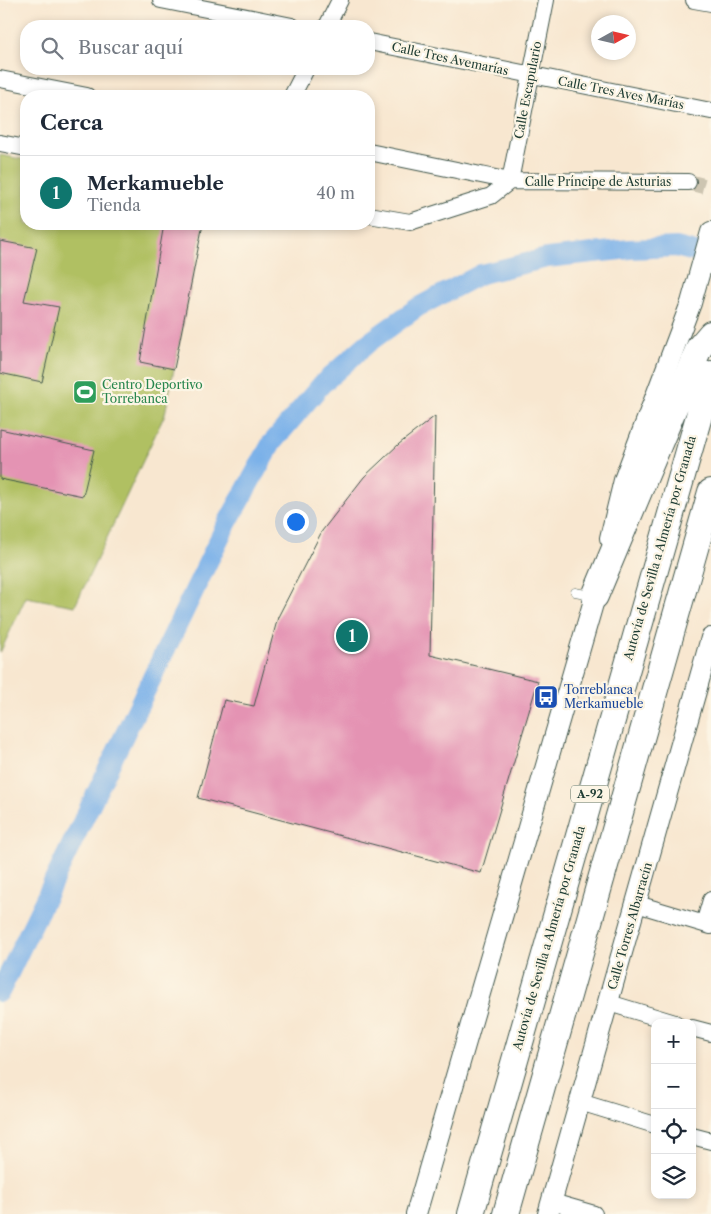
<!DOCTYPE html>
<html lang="es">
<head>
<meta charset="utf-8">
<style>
  :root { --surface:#fff; --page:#f2f2f3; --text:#1f2937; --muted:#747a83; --line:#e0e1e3; --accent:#0f766e }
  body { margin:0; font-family:"Libre Caslon Text",serif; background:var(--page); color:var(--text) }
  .controls { position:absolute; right:15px; bottom:15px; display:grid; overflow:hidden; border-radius:10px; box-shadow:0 2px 8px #0003 }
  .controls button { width:45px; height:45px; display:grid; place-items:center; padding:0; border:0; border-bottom:1px solid var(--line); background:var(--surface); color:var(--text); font:25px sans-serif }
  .compass { position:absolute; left:591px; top:15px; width:45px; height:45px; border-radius:50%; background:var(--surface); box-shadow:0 2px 8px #0003; rotate:82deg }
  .you { position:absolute; left:295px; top:521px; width:18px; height:18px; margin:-12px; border:4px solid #fff; border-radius:50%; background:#1a73e8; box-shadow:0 0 0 8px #1a73e833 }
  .badge { display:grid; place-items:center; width:32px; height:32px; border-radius:50%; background:var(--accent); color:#fff; font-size:16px; font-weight:700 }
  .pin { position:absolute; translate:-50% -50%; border:2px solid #fff; box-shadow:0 1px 5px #0006 }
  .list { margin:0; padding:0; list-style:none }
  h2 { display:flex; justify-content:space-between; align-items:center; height:65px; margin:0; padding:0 20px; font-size:21px }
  h2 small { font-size:16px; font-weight:400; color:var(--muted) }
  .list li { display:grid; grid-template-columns:32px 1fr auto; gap:15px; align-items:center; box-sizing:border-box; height:75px; padding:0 20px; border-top:1px solid var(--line) }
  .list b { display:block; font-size:19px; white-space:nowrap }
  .list p { margin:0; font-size:16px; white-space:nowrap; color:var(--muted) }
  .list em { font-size:16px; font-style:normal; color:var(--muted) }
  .icon { flex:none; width:28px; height:28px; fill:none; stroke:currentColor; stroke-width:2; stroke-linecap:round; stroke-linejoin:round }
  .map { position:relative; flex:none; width:711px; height:1214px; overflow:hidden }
  .search { position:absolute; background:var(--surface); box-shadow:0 2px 8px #0003; left:20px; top:20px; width:355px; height:55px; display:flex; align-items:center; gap:12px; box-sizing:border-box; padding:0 18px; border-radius:20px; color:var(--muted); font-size:19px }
  .panel { position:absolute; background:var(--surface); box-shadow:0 2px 8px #0003; left:20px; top:90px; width:355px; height:140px; border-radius:20px }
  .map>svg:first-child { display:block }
  .green { fill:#b0c062; stroke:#687e4b }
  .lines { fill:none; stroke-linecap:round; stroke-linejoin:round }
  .canal { stroke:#7ab1e9; stroke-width:20 }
  .building { fill:#e493b3 }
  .minor-tunnel { stroke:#cdc5b1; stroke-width:16; stroke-dasharray:16 8; stroke-linecap:butt }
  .service-casing { stroke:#40564b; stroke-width:9 }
  .minor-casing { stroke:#40564b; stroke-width:18 }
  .tertiary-casing { stroke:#40564b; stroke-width:22 }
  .trunk-casing { stroke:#40564b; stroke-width:28 }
  .service { stroke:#fff; stroke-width:8 }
  .minor { stroke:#fff; stroke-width:16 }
  .tertiary { stroke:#fff; stroke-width:20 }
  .trunk { stroke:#fff; stroke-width:26 }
  .labels { text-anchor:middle; stroke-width:4.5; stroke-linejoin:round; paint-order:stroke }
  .shield { fill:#fcf5e5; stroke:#617469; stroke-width:1 }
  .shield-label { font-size:11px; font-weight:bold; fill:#1f3d34 }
  .street-label { font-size:12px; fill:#1f3d34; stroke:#fcf5e5 }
  .leisure-label { font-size:12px; fill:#27864d; stroke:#fcf5e5; text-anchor:start }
  .transit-label { font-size:12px; fill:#164399; stroke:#fcf5e5; text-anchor:start }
</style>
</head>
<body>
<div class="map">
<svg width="711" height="1214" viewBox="0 0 711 1214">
  <rect width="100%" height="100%" fill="#fcf5e5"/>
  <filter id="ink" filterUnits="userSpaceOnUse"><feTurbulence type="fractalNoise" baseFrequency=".02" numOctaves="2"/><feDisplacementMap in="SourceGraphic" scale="10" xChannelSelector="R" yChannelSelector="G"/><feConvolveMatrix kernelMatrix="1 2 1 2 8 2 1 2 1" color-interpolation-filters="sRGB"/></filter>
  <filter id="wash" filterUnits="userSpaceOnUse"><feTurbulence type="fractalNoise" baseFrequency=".0096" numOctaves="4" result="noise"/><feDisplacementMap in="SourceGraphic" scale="20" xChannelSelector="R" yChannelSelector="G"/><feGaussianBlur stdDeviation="1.12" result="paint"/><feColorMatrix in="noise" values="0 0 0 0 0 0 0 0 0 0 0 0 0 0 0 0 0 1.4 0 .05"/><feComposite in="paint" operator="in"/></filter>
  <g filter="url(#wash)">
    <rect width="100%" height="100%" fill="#f8e7d0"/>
    <path class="green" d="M0 155 26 160V224H203L165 414 75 606 26 597 0 653Z"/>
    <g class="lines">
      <path class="canal" d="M0 992 224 529 271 444 322 384 368 343 418 307 481 274 547 258 630 249 676 247 711 256"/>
    </g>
    <g id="blocks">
      <path class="building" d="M164 224H203L174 369 140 362Z
        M0 241 37 248 24 301 59 307 42 382 0 373Z
        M435 416 430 655 538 681 481 873 198 798 224 700 254 706 278 617 322 531 364 477 399 444Z
        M0 429 94 450 83 496 0 479Z"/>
    </g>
  </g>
  <g filter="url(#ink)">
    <use href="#blocks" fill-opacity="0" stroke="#40564b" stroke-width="1"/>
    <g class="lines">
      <path class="minor-tunnel" d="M688 182 711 188"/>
      <defs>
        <path id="service" d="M575 592 591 595"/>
        <path id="minor" d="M161 0 292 26
          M694 0 711 3
          M327 26 340 0
          M369 42 711 111
          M0 79 87 96
          M292 96 306 69
          M0 143 26 148
          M369 152 510 181 688 182
          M510 181 546 0
          M369 215 410 222 491 196 510 181
          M637 904 711 926
          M704 924 711 900
          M609 1003 675 1023
          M692 1028 711 1033
          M580 1102 655 1125
          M692 1136 711 1141
          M552 1202 594 1214"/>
        <path id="tertiary" d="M610 538 624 480 691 303 711 232
          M416 1214 599 583
          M548 1214 711 638"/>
        <path id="trunk" d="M595 596 699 348 711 334
          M471 1214 711 374
          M506 1214 711 492"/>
      </defs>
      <use href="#service" class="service-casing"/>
      <use href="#minor" class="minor-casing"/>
      <use href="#tertiary" class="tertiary-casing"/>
      <use href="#trunk" class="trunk-casing"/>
      <use href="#service" class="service"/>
      <use href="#minor" class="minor"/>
      <use href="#tertiary" class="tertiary"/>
      <use href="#trunk" class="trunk"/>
    </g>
  </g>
  <defs>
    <symbol id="stadium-square" viewBox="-11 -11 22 22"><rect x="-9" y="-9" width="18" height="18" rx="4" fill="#2e9e5b" stroke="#fcf5e5"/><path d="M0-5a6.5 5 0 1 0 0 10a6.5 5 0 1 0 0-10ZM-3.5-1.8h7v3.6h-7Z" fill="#fff"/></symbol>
    <symbol id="bus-square" viewBox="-11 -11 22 22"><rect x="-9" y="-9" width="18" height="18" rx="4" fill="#1a4fb4" stroke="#fcf5e5"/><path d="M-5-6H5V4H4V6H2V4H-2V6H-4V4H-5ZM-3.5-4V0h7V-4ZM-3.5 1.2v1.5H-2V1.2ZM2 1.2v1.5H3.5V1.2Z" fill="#fff"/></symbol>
  </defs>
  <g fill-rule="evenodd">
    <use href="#stadium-square" x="71" y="378" width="28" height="28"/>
    <use href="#bus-square" x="532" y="683" width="28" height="28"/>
  </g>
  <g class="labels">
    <rect class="shield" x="571" y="785.5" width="38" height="17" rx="4"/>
    <g class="shield-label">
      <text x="590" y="798">A-92</text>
    </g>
    <g class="street-label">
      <text transform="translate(450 59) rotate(12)" y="4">Calle Tres Avemarías</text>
      <text transform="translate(528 90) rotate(-79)" y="4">Calle Escapulario</text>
      <text transform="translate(621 93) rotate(11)" y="4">Calle Tres Aves Marías</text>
      <text x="598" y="186">Calle Príncipe de Asturias</text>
      <text transform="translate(660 548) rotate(-74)" y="4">Autovía de Sevilla a Almería por Granada</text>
      <text transform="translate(630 926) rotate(-74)" y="4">Calle Torres Albarracín</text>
      <text transform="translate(549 938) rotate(-74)" y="4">Autovía de Sevilla a Almería por Granada</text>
    </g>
    <g class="leisure-label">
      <text x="102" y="389">Centro Deportivo<tspan x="102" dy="14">Torrebanca</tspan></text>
    </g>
    <g class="transit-label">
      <text x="564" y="694">Torreblanca<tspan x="564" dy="14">Merkamueble</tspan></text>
    </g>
  </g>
</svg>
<div class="controls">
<button>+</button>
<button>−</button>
<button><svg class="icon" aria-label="locate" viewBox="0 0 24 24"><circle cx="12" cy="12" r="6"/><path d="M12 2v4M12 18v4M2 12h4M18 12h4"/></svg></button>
<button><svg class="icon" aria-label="layers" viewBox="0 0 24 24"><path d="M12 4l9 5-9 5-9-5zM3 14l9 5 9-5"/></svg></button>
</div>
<svg class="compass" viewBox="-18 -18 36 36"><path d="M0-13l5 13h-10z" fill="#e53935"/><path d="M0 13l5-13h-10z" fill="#747a83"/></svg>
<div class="you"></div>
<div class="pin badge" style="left:352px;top:636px">1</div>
<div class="search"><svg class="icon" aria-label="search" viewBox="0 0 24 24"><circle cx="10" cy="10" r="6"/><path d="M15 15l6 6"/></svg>Buscar aquí</div>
<section class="panel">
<h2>Cerca<small></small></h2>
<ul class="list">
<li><span class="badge">1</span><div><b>Merkamueble</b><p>Tienda</p></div><em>40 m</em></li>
</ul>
</section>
</div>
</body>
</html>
